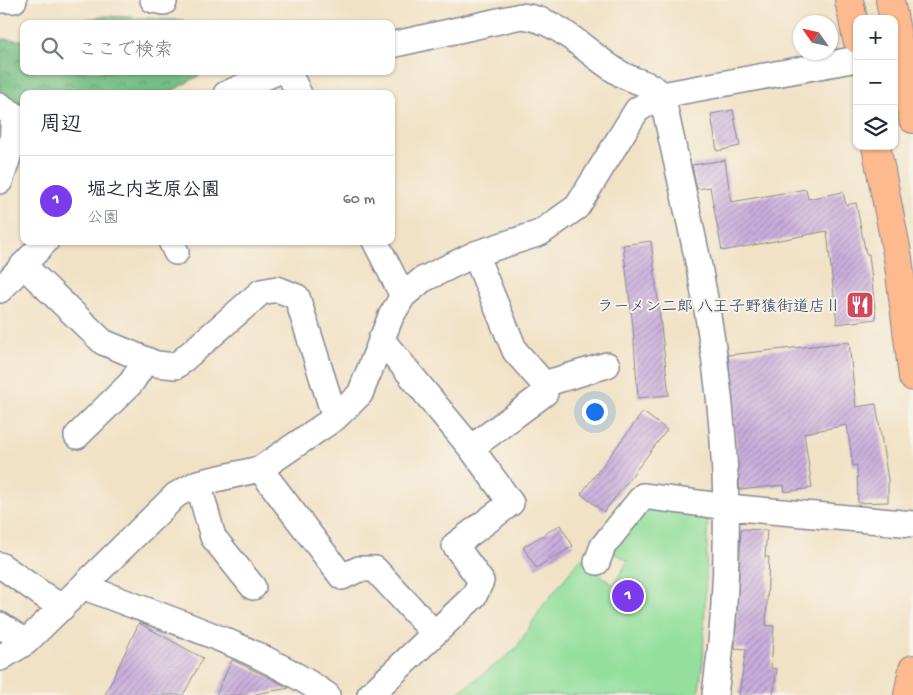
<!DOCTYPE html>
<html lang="ja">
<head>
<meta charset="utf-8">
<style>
  :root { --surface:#fff; --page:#f2f2f3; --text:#1f2937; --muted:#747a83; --line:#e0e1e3; --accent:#7c3aed }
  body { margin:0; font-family:"Gochi Hand","Klee One",sans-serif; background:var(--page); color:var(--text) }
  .controls { position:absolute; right:15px; top:15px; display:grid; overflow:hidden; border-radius:10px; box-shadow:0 1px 4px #0004 }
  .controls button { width:45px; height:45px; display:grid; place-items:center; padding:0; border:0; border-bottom:1px solid var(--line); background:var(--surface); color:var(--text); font:25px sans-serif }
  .compass { position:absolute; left:793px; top:15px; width:45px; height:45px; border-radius:50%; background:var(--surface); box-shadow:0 1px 4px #0004; rotate:304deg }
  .you { position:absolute; left:594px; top:411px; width:18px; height:18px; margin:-12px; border:4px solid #fff; border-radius:50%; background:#1a73e8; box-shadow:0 0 0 8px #1a73e833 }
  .badge { display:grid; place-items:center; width:32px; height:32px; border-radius:50%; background:var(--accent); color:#fff; font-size:16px; font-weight:700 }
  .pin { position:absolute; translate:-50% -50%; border:2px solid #fff; box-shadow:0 1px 5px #0006 }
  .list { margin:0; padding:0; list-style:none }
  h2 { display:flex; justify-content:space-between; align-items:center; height:65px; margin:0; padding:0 20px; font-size:21px }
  h2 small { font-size:16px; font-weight:400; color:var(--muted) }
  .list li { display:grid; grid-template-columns:32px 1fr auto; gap:15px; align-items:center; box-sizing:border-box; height:90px; padding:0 20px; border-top:1px solid var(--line) }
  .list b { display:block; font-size:19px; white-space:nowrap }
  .list p { margin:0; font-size:16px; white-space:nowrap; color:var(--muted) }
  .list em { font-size:16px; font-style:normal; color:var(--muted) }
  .icon { flex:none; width:28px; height:28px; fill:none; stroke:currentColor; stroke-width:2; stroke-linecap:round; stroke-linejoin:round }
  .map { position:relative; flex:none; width:913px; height:695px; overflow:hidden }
  .search { position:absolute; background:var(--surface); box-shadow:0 1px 4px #0004; left:20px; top:20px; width:375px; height:55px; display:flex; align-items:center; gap:12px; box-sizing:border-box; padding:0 18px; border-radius:10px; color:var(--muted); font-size:19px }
  .panel { position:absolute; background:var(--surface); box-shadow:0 1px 4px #0004; left:20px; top:90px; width:375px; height:155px; border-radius:10px }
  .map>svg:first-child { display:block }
  .green { fill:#93df9b; stroke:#57877c }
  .forest { fill:url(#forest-crowns); stroke:#487670 }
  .building { fill:url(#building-hatch) }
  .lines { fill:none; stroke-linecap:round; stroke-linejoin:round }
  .minor-casing { stroke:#868892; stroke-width:28 }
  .major-casing { stroke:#868892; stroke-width:30 }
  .minor { stroke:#fff; stroke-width:25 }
  .major { stroke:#fcba8e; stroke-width:28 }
  .labels { text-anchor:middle; stroke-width:4; stroke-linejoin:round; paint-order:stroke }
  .poi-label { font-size:16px; fill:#1b2f5e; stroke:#f7f3e8; text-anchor:end }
</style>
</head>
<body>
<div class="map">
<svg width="913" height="695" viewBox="0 0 913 695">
  <defs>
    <pattern id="forest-crowns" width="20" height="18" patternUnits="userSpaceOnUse" patternTransform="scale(1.25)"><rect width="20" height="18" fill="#76be83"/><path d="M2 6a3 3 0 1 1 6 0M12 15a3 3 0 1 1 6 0" fill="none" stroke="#609b6e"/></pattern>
    <pattern id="building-hatch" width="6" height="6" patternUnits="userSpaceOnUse" patternTransform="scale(1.25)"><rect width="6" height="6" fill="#caaedc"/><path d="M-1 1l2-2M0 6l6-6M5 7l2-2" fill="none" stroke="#a38eb6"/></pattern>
  </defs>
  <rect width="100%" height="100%" fill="#f7f3e8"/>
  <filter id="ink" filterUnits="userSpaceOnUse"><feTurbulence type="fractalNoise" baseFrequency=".02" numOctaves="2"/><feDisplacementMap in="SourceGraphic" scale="10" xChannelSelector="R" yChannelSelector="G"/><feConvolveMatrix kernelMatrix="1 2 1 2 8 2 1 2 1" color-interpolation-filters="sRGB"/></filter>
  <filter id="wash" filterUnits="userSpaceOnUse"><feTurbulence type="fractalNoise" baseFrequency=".0096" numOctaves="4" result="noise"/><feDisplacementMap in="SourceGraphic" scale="20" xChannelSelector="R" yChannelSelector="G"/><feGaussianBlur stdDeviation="1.12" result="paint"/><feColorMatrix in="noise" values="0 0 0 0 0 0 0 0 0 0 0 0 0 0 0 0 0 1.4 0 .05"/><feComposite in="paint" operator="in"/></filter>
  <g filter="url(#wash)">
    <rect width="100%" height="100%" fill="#f1e2c6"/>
    <path class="green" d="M647 507 708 513 703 661 698 695H455L515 650 542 607 581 558 613 585 628 561 611 551Z"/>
    <path class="forest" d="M106 16 183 20 189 24H82L87 19Z
      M0 39 24 40V71H207L167 94H24V152L0 140Z"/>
    <g id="blocks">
      <path class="building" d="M733 110 740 146 717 151 711 114Z
        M725 160 731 202 806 189 808 199 843 192 846 205 856 203 866 254H869L876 319 837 324 827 231 722 251 710 187 697 189 692 165Z
        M651 241 669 395 638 398 633 327 623 245Z
        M849 342 856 407 876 404 888 480V502L858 503 857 465 853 466 847 425 804 433 812 488 785 492 784 485 740 490 728 355Z
        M643 412 667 430 604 512 581 494Z
        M560 525 573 546 536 568 523 547Z
        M741 529 767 530 765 557H769L766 625 774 626 771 668 777 669 773 695H739L746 649 735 648Z
        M139 623 203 658 183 695H105Z
        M232 660 268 677 289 688 250 695H216Z"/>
    </g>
  </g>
  <g filter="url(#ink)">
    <use href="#blocks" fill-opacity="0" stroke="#868892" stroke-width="1"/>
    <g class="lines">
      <defs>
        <path id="minor" d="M1 0H14
          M153 0 164 2V0
          M391 45 521 16C560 19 589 56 621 74 636 83 648 81 662 95 680 181 702 267 714 355 730 470 731 580 715 695
          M288 71 299 94
          M226 94 279 71
          M0 106 13 114C15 139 8 159 0 181
          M171 241 176 252
          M375 241 403 296
          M23 265 103 342 156 364 176 366 261 292 277 289 297 297 335 418
          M0 290 46 241
          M544 384 607 365
          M77 436 131 383 146 360
          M471 448 545 393 544 384 515 351 475 254
          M260 469 342 577 359 569H375L434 633
          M198 483 213 537 253 587
          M597 562 603 546 643 496 728 507 913 524
          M0 565 62 608
          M85 587C166 619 255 645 327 695
          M0 625 26 642
          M0 658 26 642 176 495 198 483 260 469 335 418 360 394 391 316 403 296 422 280 475 254 540 233 577 207 637 110 662 95 857 59
          M370 695 474 596 481 581 455 545 511 503 471 448 381 339"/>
        <path id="major" d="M849 0 857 39
          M890 0 913 119
          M876 146 898 258 913 377
          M908 695 913 669"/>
      </defs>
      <use href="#minor" class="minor-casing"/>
      <use href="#major" class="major-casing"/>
      <use href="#minor" class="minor"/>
      <use href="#major" class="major"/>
    </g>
  </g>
  <defs>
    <symbol id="restaurant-square" viewBox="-11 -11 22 22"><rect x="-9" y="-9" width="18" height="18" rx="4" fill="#d1495b" stroke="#f7f3e8"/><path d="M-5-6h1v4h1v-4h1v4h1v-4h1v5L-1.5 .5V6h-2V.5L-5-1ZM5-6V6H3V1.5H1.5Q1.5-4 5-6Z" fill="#fff"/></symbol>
  </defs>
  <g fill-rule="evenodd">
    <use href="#restaurant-square" x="844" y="289" width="32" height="32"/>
  </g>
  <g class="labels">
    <g class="poi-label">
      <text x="841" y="311">ラーメン二郎 八王子野猿街道店Ⅱ</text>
    </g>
  </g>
</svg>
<div class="controls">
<button>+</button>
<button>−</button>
<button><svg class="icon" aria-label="layers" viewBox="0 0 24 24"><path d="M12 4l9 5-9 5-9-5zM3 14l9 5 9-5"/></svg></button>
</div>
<svg class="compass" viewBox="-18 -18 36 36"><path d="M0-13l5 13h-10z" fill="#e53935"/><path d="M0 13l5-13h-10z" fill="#747a83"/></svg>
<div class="you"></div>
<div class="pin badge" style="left:628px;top:596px">1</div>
<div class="search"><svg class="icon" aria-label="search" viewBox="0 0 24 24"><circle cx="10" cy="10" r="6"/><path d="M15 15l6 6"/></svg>ここで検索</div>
<section class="panel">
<h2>周辺<small></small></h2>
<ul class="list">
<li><span class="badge">1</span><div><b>堀之内芝原公園</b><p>公園</p></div><em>60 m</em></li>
</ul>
</section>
</div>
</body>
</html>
